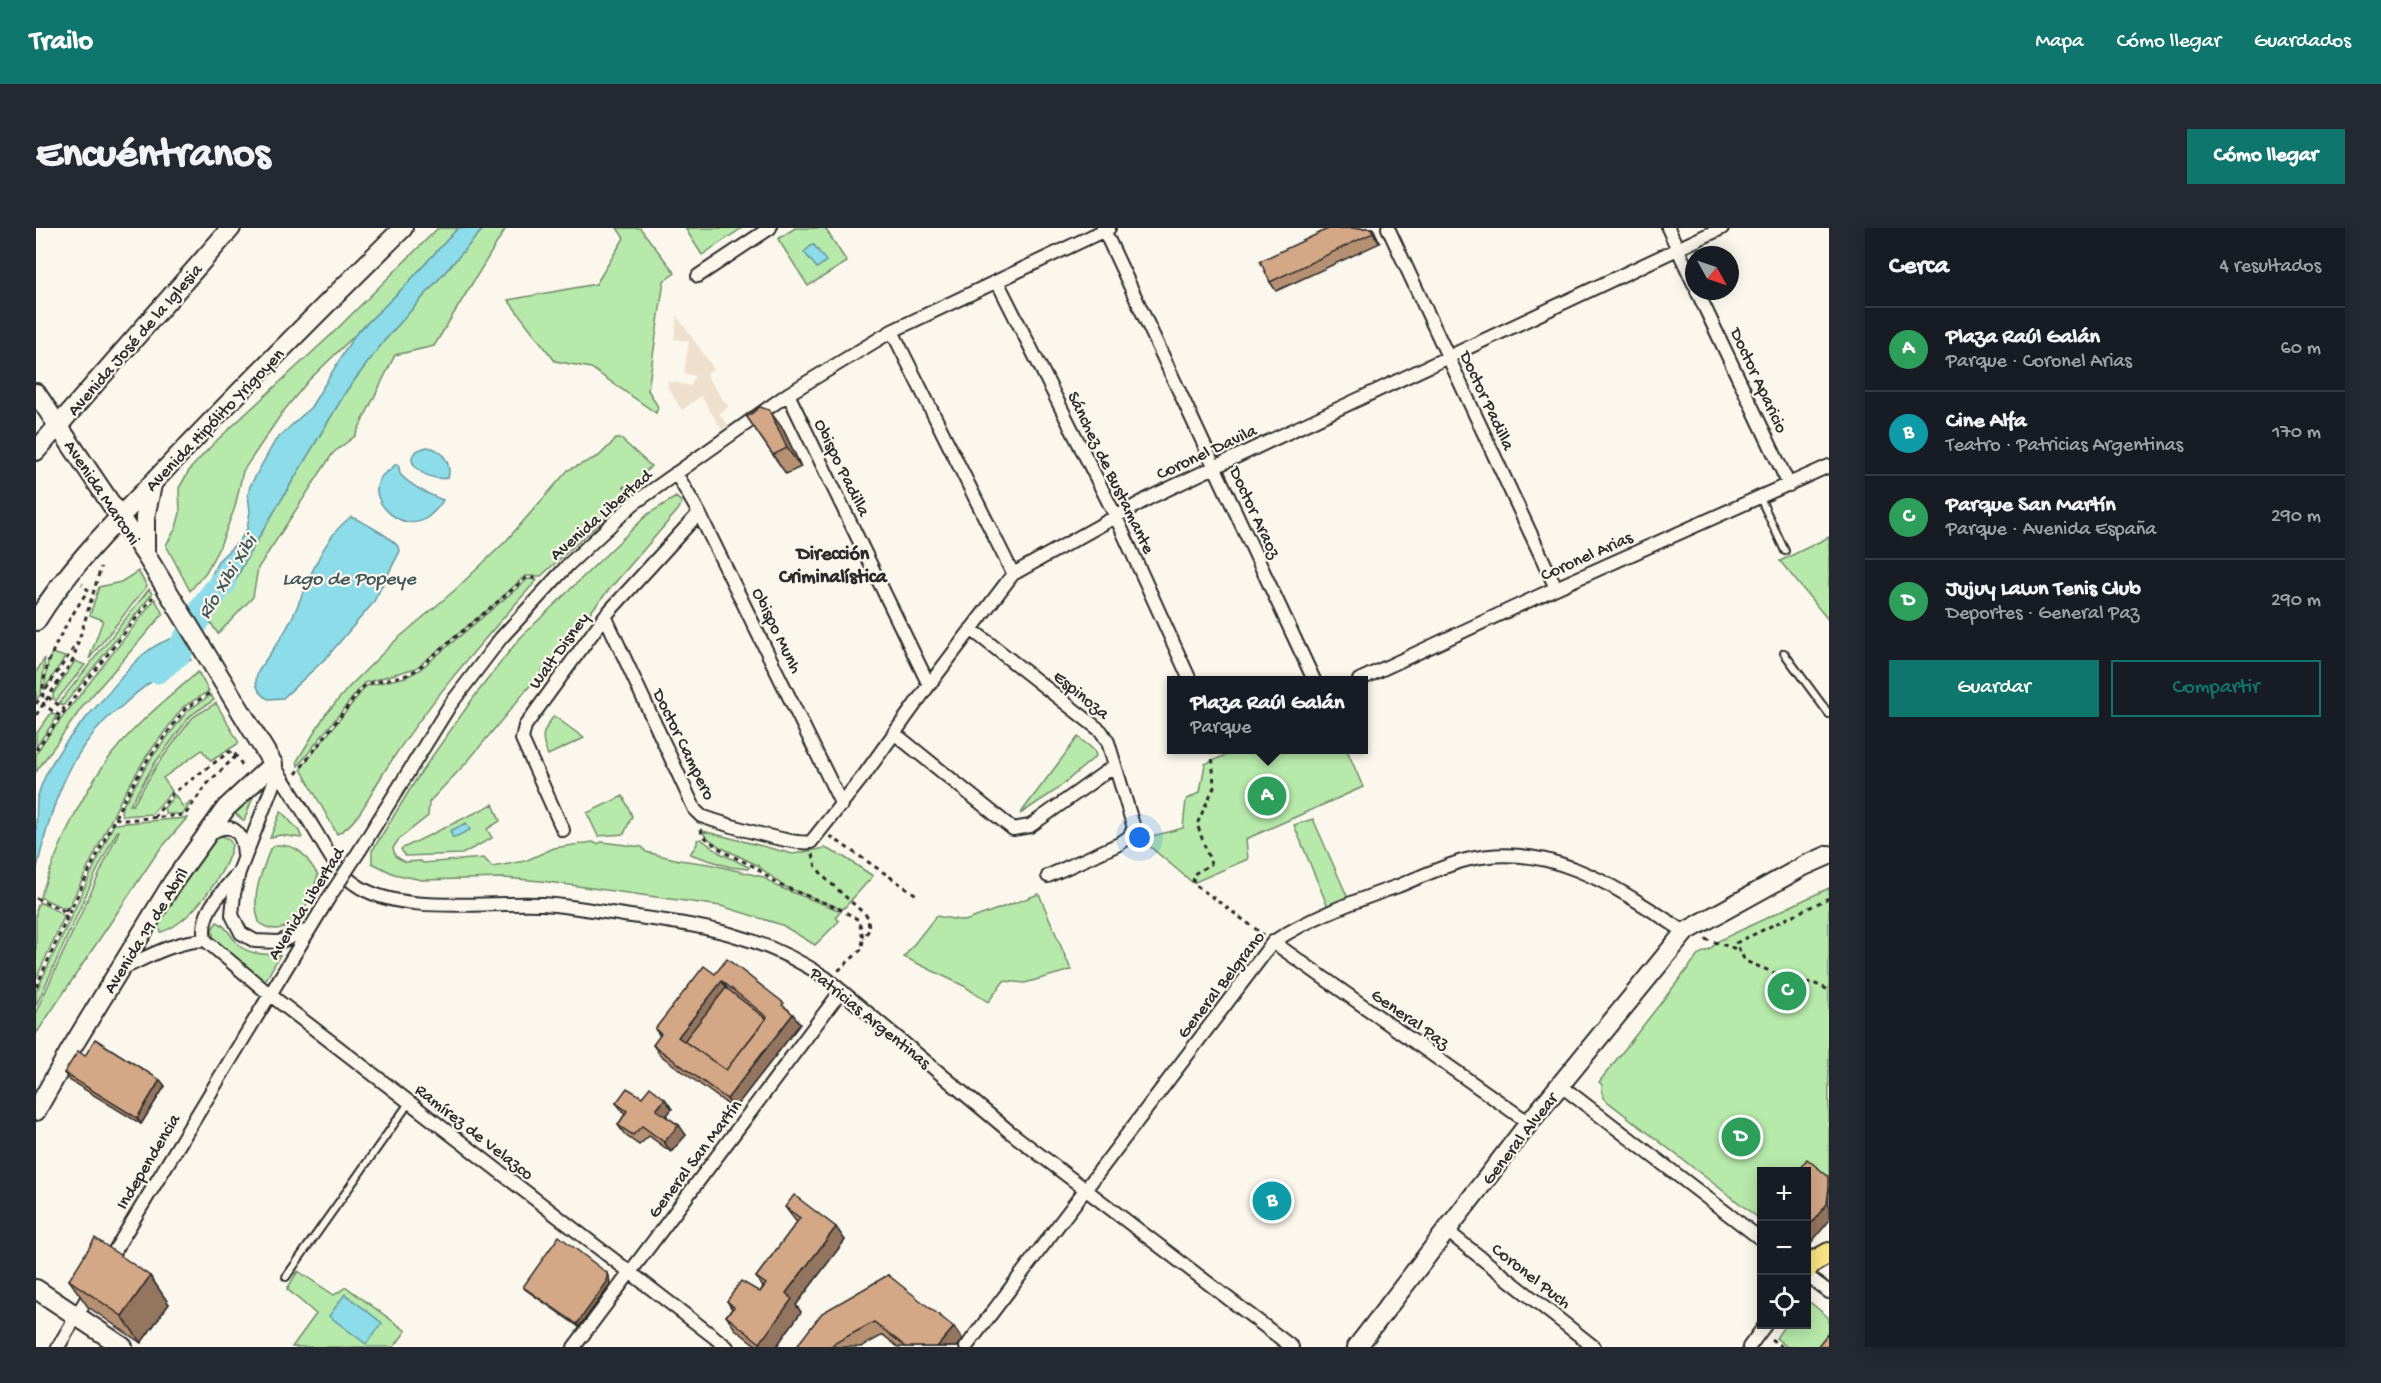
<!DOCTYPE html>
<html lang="es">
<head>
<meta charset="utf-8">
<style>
  :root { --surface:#171b24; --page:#242831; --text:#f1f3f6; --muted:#9ea1a6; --line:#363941; --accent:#0f766e }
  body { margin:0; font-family:"Gochi Hand",sans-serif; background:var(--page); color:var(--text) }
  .controls { position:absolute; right:18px; bottom:18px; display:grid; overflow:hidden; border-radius:0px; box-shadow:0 3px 15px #0003 }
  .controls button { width:54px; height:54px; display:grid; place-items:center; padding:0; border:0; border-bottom:2px solid var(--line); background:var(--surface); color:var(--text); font:30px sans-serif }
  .compass { position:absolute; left:1649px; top:18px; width:54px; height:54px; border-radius:50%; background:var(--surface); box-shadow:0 3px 15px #0003; rotate:130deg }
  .you { position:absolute; left:1104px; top:610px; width:21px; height:21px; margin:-15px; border:4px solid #fff; border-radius:50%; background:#1a73e8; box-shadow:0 0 0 9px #1a73e833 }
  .badge { display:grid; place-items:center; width:39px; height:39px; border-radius:50%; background:var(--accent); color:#fff; font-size:20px; font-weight:700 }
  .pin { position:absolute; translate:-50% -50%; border:3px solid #fff; box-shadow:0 2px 6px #0006 }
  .popup { position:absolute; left:1131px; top:448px; width:201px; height:78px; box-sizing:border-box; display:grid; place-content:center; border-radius:0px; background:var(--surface); filter:drop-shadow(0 2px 4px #0005); font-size:20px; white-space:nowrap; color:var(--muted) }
  .popup b { font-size:22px; color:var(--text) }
  .popup::after { content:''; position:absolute; left:50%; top:100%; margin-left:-12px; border:12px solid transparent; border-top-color:var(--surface) }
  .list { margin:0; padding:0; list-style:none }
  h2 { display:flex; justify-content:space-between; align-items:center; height:78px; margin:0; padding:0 24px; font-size:26px }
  h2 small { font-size:20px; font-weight:400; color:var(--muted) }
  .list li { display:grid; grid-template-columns:39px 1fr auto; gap:18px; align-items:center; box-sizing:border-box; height:84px; padding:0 24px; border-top:2px solid var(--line) }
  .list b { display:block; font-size:22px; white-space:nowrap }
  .list p { margin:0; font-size:20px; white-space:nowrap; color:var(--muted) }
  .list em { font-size:20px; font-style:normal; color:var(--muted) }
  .actions { display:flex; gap:12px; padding:18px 24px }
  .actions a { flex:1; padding:14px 0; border:2px solid var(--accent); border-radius:0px; text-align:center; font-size:21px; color:var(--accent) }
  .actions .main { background:var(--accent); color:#fff }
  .icon { flex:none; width:33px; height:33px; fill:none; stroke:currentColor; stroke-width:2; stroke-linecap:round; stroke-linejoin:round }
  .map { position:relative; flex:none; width:1793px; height:1119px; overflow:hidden; border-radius:0px }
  header { display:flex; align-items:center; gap:36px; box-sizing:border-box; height:84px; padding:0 30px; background:var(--accent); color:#fff }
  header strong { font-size:28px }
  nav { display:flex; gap:33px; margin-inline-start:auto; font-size:21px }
  .intro { display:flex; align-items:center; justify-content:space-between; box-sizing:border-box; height:144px; padding:0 36px }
  h1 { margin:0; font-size:42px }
  .button { padding:15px 27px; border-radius:0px; background:var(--accent); color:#fff; font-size:21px; font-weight:700 }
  main { display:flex; gap:36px; padding:0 36px }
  aside { flex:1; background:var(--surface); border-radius:0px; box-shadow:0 3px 15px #0003 }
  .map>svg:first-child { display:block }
  .built { fill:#efdfcd }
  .green { fill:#b7e9aa; stroke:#718a6a; stroke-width:1.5 }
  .water { fill:#8ddce9; stroke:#66959d; stroke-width:1.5 }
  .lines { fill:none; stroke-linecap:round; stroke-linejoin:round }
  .river { stroke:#8ddce9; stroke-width:27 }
  .lane-casing { stroke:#2b2b2b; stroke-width:10 }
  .street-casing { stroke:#2b2b2b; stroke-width:16 }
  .secondary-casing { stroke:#2b2b2b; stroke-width:22 }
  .primary-casing { stroke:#2b2b2b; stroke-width:24 }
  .path { stroke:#2b2b2b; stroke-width:3; stroke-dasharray:4.5 4.5; stroke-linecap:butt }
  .lane { stroke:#fbf7ec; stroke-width:6 }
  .street { stroke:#fbf7ec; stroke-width:12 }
  .secondary { stroke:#fbf7ec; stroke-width:18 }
  .primary { stroke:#f8e281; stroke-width:20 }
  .street-bridge-casing { stroke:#2b2b2b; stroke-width:16; stroke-linecap:butt }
  .street-bridge { stroke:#fbf7ec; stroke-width:12 }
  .wall { fill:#b69073; stroke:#2b2b2b; stroke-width:1.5 }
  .shaded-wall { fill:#94755e; stroke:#2b2b2b; stroke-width:1.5 }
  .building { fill:#d4a786; stroke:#2b2b2b; stroke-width:1.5; fill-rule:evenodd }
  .labels { text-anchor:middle; stroke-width:4.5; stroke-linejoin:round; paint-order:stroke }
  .street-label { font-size:18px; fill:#2b2b2b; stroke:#fbf7ec }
  .neighbourhood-label { font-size:20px; font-weight:bold; fill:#2b2b2b; stroke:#fbf7ec }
  .water-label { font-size:20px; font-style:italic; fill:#44575a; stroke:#fbf7ec }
</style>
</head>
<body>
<header>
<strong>Trailo</strong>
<nav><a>Mapa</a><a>Cómo llegar</a><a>Guardados</a></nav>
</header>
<div class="intro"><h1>Encuéntranos</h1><a class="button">Cómo llegar</a></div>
<main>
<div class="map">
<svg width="1793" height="1119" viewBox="0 0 1793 1119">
  <rect width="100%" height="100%" fill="#fbf7ec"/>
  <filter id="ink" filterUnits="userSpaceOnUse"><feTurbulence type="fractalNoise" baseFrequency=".0167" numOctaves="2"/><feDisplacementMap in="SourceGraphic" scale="12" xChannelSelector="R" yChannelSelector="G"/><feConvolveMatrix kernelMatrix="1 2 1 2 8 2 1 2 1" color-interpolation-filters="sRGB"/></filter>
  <g filter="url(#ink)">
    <path class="built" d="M641 88 678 141 670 147 692 179 683 186 692 197 686 202 665 168 646 182 631 158 632 153 655 158 659 148 648 145 653 113 638 111Z"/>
    <path class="green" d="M402 0H422L369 58 273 152 246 185 207 243 199 279 184 318 170 344 154 363 130 317 140 300 144 285 143 260 154 241 178 215 296 106Z
      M448 0H470L398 118 359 127 319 208 297 225 222 340 217 369 182 406 173 392 194 363 214 324 311 162 348 113Z
      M581 0H604L639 45 628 53 612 162 622 179 620 185 555 140 519 133 472 72 560 56 588 10Z
      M649 0H706L666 27Z
      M759 0H789L811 34 772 58 742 11Z
      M580 211H585L615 238 594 261 587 258 594 267 505 348H489L460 375 380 440 328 455 262 538 261 533 289 487 313 459 359 413 419 362 470 313 532 242 563 228Z
      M640 269 646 275 642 282 571 364 432 533 393 574 392 588 363 611 357 620 359 628 369 634 385 633 387 635 448 630 456 639 489 633 518 620 557 614 561 616 566 614 606 619 610 624 643 632 673 636 727 649 740 658 805 683 800 689 803 693 779 717 746 697 685 678 505 653 468 650 386 652 358 646 336 635V623L383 547 438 469 483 411 612 286Z
      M1793 309V393L1744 333Z
      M102 343 111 358 53 431 67 392 54 387 63 359 85 354Z
      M492 351 501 352C445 414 389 478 345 549 333 568 322 596 301 606L265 541 266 539 330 458 370 449 382 443Z
      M113 361 116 366 113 370 27 478 23 475Z
      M119 371 127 386 47 478 0 544V526L8 513Z
      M16 425 29 429 8 462 12 433Z
      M9 430 5 465 0 473V444Z
      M39 433 49 437 20 473 17 470V466Z
      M162 444 173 463 147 479 110 529 84 573 33 679 27 680 4 669C22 621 40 576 70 534 95 499 130 472 162 444Z
      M175 467 178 472 155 487 119 535 94 577H97L121 537 157 489 180 475 203 515 175 533 166 522 127 550 136 563 116 586 87 588 85 584 86 579 114 532 151 483Z
      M16 484 21 489 0 519V506Z
      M518 488 548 510 512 527C504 510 506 503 518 488Z
      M1042 509 1058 522 1060 528 1019 563 984 586Z
      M1201 522H1311L1327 559 1210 611 1212 631 1157 655 1105 611 1147 600 1150 572 1164 564 1169 536Z
      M217 563 218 566 208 593 201 587 195 585Z
      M139 567 147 579 156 573 147 586H130L128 580Z
      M587 568 596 588 588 606 562 608 551 585Z
      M457 576 464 593 451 601 456 610 426 626 369 628 365 621Z
      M245 583 263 603 266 610 244 607 234 610Z
      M151 590 121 625 0 806V784L83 603H81L59 647 0 778V764L78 596Z
      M1277 591 1312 670 1292 679 1258 597Z
      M667 603 757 626 789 620 808 629 837 648 808 680 805 681 747 658 721 637 684 619 669 608Z
      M184 607 193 611 196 617C191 646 153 696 125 704L121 696 168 625Z
      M665 611 684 625 713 639 712 641 694 639 654 626 661 616V612Z
      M240 617C264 616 270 629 282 647 276 668 265 699 240 701 233 701 228 699 223 694 214 668 226 645 234 621Z
      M1793 660V954L1770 944H1726L1725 992 1567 870 1566 857 1563 854 1663 726 1674 721 1682 713Z
      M1003 666 1035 742 989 755 968 753 952 774 928 758 868 729 900 688 929 693Z
      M3 674 25 685 28 689 0 751V683Z
      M181 694C192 698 196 712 205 719 216 727 231 726 244 727L228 755 179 716 176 701Z
      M262 1043 298 1067 310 1059 370 1103 358 1119H256L280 1086 251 1061Z
      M1771 1075H1775L1793 1090V1106L1783 1119H1751L1740 1110 1749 1097 1770 1096Z"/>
    <path class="water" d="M422 0H448L348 113 311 162 214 324 194 363 173 392 163 376 182 333 204 312 211 301 214 283 212 267 214 258 239 213 275 179 318 108 369 58Z
      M777 16 790 33 781 40 768 24Z
      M391 219C406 220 416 236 412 250 388 255 357 227 391 219Z
      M361 236 363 239 364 246C376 259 391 266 407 272 403 280 398 284 392 289 369 307 334 276 342 255 344 248 349 245 354 242 356 240 358 237 361 236Z
      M315 289C326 293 363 313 364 323L337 375 290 430 247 470 232 471C223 465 218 458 221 446 230 429 243 415 252 398 270 365 282 312 315 289Z
      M141 409 155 432C129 442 106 459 86 478 79 484 71 490 65 497 27 536 12 592 0 644 0 624 0 588 1 571 12 529 41 500 69 469 90 445 107 417 141 409Z
      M430 595 434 602 417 610 414 603Z
      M309 1066 346 1095 330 1116 293 1088Z"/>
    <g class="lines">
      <path class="river" d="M121 442 143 424 170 376 187 354"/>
      <defs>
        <path id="lane" d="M1724 270 1749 323
          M1748 425 1793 486
          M250 1049 373 875"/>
        <path id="street" d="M1067 0 1278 452
          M1352 0 1520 360
          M1632 0 1658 56
          M662 48 734 0
          M961 53 1079 287 1154 452
          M1661 63 1753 257
          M856 103 977 346
          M752 166 893 457
          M640 245 663 285 806 577
          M569 388 659 582 665 588C685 595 758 618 775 614L829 546 893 457 977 346 1115 269 1686 0
          M935 401 1065 503 1072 514 1098 600 1093 609 1083 616 1012 648
          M1323 452 1520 360 1793 238
          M858 505 977 601 994 598 1078 538
          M237 536C251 558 265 579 278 601 290 620 300 643 319 656 363 688 453 673 507 676 534 678 561 683 588 687 667 698 722 705 790 750L974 904 1256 1119
          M242 544 203 644 198 666 196 687 205 705 219 713 243 714 272 702
          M527 602 486 511 489 498 569 388 663 285
          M175 605C197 592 207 605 208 627
          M324 622 414 477 465 410 532 337 597 276 752 166 856 103 1073 0
          M169 712 233 766 691 1119
          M169 712C163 684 185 666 201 646
          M1237 714 1493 895
          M83 742C112 729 136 714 169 712
          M1524 857 1726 1012
          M1411 1003 1558 1119
          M70 1037 292 671
          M1770 1047 1793 1064
          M22 1119 57 1060
          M538 1119 805 763
          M930 1119 1237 714C1275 689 1319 673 1362 658 1384 649 1407 638 1430 632 1513 611 1583 661 1649 704
          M1713 1119 1730 1096"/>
        <path id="secondary" d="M0 165 111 329 237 536 190 580 137 654 35 821 0 883
          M0 223 195 0
          M109 325V289L116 257
          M0 393C33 339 80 293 124 247 203 163 285 81 367 0
          M0 1061 87 1119
          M1321 1119 1493 895 1649 704 1768 638 1793 627"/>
        <path id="primary" d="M1770 1042 1775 1035 1793 1025"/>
      </defs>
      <use href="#lane" class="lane-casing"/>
      <use href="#street" class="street-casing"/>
      <use href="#secondary" class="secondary-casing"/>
      <use href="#primary" class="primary-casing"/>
      <path class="path" d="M12 469 29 482
        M0 476 41 415
        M0 487 37 432 65 339
        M24 488 8 477C0 440 33 392 52 362L46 356
        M0 522 45 460 117 369
        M1176 522 1178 559 1161 596 1175 636 1158 646 1157 655 1228 707
        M260 546 326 460 330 456 371 447 380 442 490 350H503
        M79 590 89 592 149 587 170 557 201 527
        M118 590 137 565 193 524 197 523 208 540
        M665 601 666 607 688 624 719 639 741 656 802 680 823 692 827 710 826 721 802 743
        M794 608 882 668
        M777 626 780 639 790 651 832 689 833 702 827 710
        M0 670 28 683
        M1793 670 1700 715 1709 733 1766 756 1775 754 1793 762
        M30 691 28 683 36 679 87 573 112 531 149 481 174 465
        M1669 711 1704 722
        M0 759 35 681
        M1735 1111 1746 1119"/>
      <use href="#lane" class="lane"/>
      <use href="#street" class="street"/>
      <use href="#secondary" class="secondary"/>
      <use href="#primary" class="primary"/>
      <defs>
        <path id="street-bridge" d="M292 671 324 622"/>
      </defs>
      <use href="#street-bridge" class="street-bridge-casing"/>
      <use href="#street-bridge" class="street-bridge"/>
    </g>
    <path class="wall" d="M1294 0H1337L1344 15 1240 63 1234 54Z
      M711 189 747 201 765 239 750 246Z
      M679 746 752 781 764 796 698 881 624 827 617 817 624 808 619 801Z
      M49 828 124 852 129 858 105 896 33 852 28 845Z
      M629 871 636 881 630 888 650 907 635 924 613 908 603 917 589 907 582 897 589 886 580 875Z
      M749 979 809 1012 760 1077 765 1084 740 1119H722L699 1101 690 1088 696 1081 691 1073 724 1064 727 1059 720 1049 761 994 759 992Z
      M852 1047 927 1112 921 1119H862L847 1107 825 1119H760Z
      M114 1048 133 1076 105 1115 52 1079 33 1052Z
      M573 1048 574 1057 543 1099 490 1062 487 1059Z"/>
    <path class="shaded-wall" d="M1335 0H1337L1344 15 1337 5Z
      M733 182 747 201 765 239 751 220Z
      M686 753 693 763 650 817 642 809Z
      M757 786 764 796 698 881 691 871Z
      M124 852 129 858 105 896 101 890Z
      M629 871 636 881 627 892 620 882Z
      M643 897 650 907 635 924 628 914Z
      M1793 959V993L1770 1021V1002Z
      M800 999 809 1012 760 1077 765 1084 740 1119H728L724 1115 750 1065Z
      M571 1045 573 1048 574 1057 543 1099 541 1096Z
      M114 1048 133 1076 105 1115 86 1088Z
      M918 1099 927 1112 921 1119H901Z"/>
    <path class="building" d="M1294 0H1335L1337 5 1234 54 1224 33Z
      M724 179 733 182 751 220 737 227 711 189Z
      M691 731 748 775 746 777 757 786 691 871 617 817 625 806 619 801 668 738 679 746ZM686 753 731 789 690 842 642 809Z
      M690 760 730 791 690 842 648 813Z
      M59 811 124 852 101 890 28 845 42 823 49 828Z
      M614 859 629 871 620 882 643 897 628 914 606 898 597 907 582 897 591 883 580 875 591 860 606 869Z
      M1771 931 1793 949V959L1791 976 1770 1002V944H1761Z
      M758 967 800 999 750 1065 756 1071 724 1115 690 1088 698 1079 691 1073 705 1053 724 1064 730 1056 720 1049 764 990 749 979Z
      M523 1008 571 1045V1054L541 1096 487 1059Z
      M59 1010 114 1048 86 1088 33 1052Z
      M852 1047 918 1099 901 1119H870L838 1094 799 1115 796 1119H760L786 1085Z
      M1793 1104V1119H1781Z"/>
  </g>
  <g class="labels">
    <g class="street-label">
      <text transform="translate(98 111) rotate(-49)" y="6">Avenida José de la Iglesia</text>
      <text transform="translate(1724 152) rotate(65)" y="6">Doctor Aparicio</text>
      <text transform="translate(1452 172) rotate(65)" y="6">Doctor Padilla</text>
      <text transform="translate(178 191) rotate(-46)" y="6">Avenida Hipólito Yrigoyen</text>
      <text transform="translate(1170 223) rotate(-25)" y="6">Coronel Davila</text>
      <text transform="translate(807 239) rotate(64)" y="6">Obispo Padilla</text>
      <text transform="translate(1076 244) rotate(64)" y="6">Sánchez de Bustamante</text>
      <text transform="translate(67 264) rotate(56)" y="6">Avenida Marconi</text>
      <text transform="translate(1220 284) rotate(65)" y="6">Doctor Araoz</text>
      <text transform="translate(564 286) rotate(-41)" y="6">Avenida Libertad</text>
      <text transform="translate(1550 327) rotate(-24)" y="6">Coronel Arias</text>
      <text transform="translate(742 402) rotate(64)" y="6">Obispo Munh</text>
      <text transform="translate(522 422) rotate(-54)" y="6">Walt Disney</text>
      <text transform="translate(1046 466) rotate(39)" y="6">Espinoza</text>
      <text transform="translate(649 516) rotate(64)" y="6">Doctor Campero</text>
      <text transform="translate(269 675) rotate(-58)" y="6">Avenida Libertad</text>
      <text transform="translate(109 702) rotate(-58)" y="6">Avenida 19 de Abril</text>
      <text transform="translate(1184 756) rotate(-52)" y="6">General Belgrano</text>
      <text transform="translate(835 789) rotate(39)" y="6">Patricias Argentinas</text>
      <text transform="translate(1375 790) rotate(35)" y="6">General Paz</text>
      <text transform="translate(439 903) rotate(38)" y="6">Ramírez de Velazco</text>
      <text transform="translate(1483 910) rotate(-52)" y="6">General Alvear</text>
      <text transform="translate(658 930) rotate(-53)" y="6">General San Martín</text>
      <text transform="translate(111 933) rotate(-59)" y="6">Independencia</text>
      <text transform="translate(1496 1047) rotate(38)" y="6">Coronel Puch</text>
    </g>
    <g class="neighbourhood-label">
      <text x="797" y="331">Dirección<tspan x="797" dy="23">Criminalística</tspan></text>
    </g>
    <g class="water-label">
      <text transform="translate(190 348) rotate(-58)" y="7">Río Xibi Xibi</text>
      <text x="313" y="356">Lago de Popeye</text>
    </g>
  </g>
</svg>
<div class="controls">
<button>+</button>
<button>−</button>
<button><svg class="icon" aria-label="locate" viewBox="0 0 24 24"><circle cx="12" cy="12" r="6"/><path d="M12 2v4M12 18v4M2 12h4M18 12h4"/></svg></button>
</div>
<svg class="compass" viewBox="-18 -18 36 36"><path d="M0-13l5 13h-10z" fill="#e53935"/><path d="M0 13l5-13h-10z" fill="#9ea1a6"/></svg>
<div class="you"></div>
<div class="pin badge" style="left:1231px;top:568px;background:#2e9e5b">A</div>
<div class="popup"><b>Plaza Raúl Galán</b>Parque</div>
<div class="pin badge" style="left:1236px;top:973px;background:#0f9aa8">B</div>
<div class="pin badge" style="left:1751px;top:763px;background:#2e9e5b">C</div>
<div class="pin badge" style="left:1705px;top:909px;background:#2e9e5b">D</div>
</div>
<aside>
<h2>Cerca<small>4 resultados</small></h2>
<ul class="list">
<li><span class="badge" style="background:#2e9e5b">A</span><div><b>Plaza Raúl Galán</b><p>Parque · Coronel Arias</p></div><em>60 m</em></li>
<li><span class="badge" style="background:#0f9aa8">B</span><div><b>Cine Alfa</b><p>Teatro · Patricias Argentinas</p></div><em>170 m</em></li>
<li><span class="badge" style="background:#2e9e5b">C</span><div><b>Parque San Martín</b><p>Parque · Avenida España</p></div><em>290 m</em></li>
<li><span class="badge" style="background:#2e9e5b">D</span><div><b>Jujuy Lawn Tenis Club</b><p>Deportes · General Paz</p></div><em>290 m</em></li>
</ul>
<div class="actions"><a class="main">Guardar</a><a>Compartir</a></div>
</aside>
</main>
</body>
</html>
